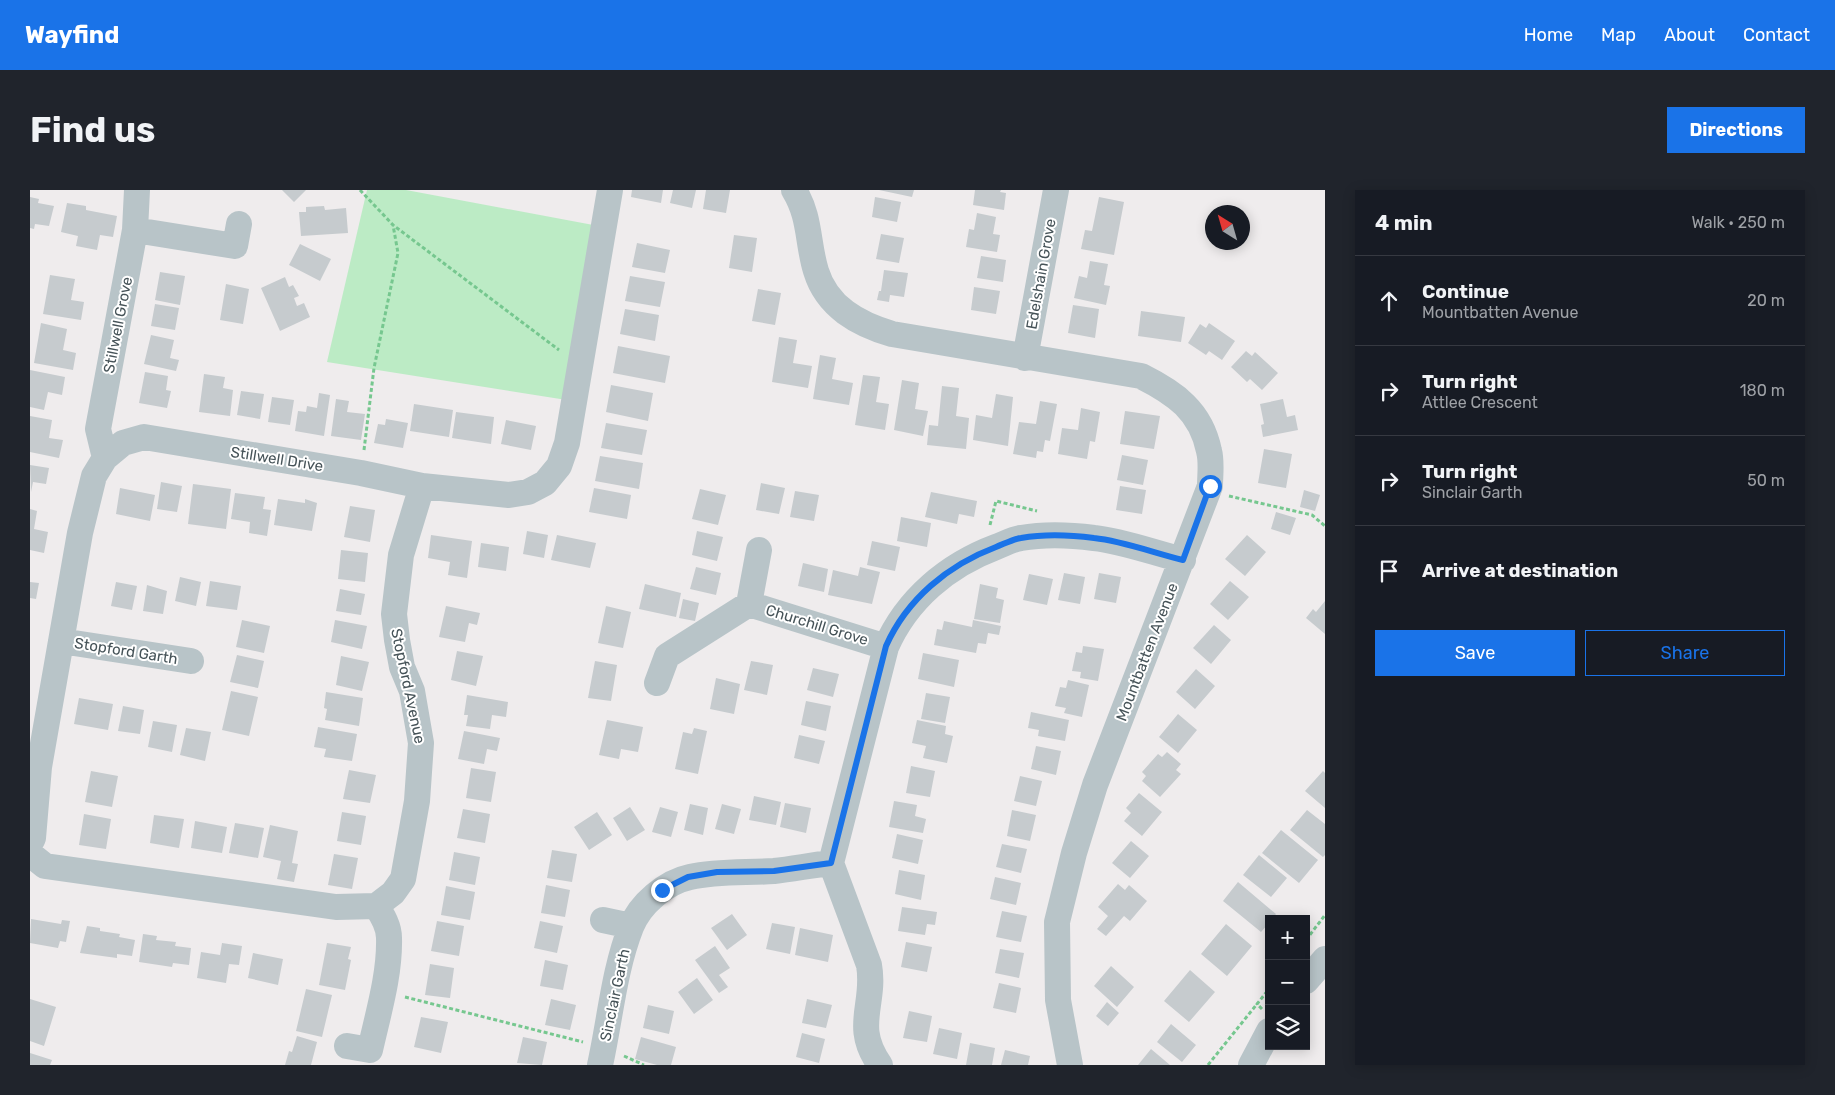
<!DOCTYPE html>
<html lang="en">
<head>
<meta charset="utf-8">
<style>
  :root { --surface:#171b24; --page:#20242c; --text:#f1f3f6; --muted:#9ea1a6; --line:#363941; --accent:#1a73e8 }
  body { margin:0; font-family:Rubik,sans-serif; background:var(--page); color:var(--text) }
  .controls { position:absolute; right:15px; bottom:15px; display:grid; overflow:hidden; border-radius:0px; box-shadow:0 2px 12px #0003 }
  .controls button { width:45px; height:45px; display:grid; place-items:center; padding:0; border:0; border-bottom:1px solid var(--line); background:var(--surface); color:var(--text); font:25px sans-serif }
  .compass { position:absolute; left:1175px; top:15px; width:45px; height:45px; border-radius:50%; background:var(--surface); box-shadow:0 2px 12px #0003; rotate:323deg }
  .stop { position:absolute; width:15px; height:15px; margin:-11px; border:4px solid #1a73e8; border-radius:50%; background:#fff }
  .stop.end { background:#1a73e8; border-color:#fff; box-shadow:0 1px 5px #0008 }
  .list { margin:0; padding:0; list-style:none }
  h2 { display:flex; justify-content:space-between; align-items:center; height:65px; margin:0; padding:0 20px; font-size:21px }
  h2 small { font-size:16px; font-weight:400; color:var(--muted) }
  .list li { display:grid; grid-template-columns:32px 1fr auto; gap:15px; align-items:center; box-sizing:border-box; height:90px; padding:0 20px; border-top:1px solid var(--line) }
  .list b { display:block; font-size:19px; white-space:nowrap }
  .list p { margin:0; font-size:16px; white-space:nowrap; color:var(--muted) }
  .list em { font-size:16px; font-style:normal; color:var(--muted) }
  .actions { display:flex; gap:10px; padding:15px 20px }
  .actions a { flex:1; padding:11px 0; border:1px solid var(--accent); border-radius:0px; text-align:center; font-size:18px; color:var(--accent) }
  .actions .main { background:var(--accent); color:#fff }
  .icon { flex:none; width:28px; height:28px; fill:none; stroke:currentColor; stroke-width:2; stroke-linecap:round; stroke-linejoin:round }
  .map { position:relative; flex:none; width:1295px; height:875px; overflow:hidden; border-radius:0px }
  header { display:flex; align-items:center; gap:30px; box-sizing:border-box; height:70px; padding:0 25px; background:var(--accent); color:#fff }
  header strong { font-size:24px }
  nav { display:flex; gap:28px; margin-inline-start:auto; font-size:18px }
  .intro { display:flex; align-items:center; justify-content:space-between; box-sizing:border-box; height:120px; padding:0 30px }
  h1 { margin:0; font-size:35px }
  .button { padding:12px 22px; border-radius:0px; background:var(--accent); color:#fff; font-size:18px; font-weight:700 }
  main { display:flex; gap:30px; padding:0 30px }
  aside { flex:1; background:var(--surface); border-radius:0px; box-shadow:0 2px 12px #0003 }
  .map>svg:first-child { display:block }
  .green { fill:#bcebc5 }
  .building { fill:#c6cbce }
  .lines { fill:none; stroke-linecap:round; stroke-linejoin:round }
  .path { stroke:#76c78f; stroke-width:3; stroke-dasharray:4 2.5; stroke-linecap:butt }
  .minor { stroke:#b8c4c8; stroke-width:26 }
  .route { stroke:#1a73e8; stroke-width:6 }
  .labels { text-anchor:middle; stroke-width:4; stroke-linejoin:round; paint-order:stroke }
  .street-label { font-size:15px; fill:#465358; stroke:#fff }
</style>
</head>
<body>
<header>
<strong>Wayfind</strong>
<nav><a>Home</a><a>Map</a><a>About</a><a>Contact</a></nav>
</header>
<div class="intro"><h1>Find us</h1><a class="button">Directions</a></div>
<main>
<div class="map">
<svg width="1295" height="875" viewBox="0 0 1295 875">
  <rect width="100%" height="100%" fill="#efeced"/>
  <path class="green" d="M337 0H376L574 37 543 211 297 172Z"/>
  <path class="building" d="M252 0H276L264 12Z
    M602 0H633L631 13 601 7Z
    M643 0H666L662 18 640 13Z
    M676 0H700L696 23 673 19Z
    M849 0H884L882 7Z
    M945 0H971L970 2 976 3 974 20 943 15Z
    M0 7 9 9 8 13 24 16 19 36 5 34 4 39 0 38Z
    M845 7 871 12 867 32 842 27Z
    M1069 7 1094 12 1084 65 1051 59 1055 40 1062 41Z
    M37 13 56 16V20L87 26 83 47 70 45 67 60 46 56 48 46 31 42Z
    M294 16 295 20 316 18 318 43 271 46 269 22H276V17Z
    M947 23 966 27 963 44 970 45 967 62 936 57 939 39 944 40Z
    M851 44 874 48 869 73 846 69Z
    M704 45 727 48 722 82 699 78Z
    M607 53 640 60 635 83 602 77Z
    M270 54 301 69 290 91 259 75Z
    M951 66 976 70 973 92 947 88Z
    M1060 71 1078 74 1074 95 1080 96 1076 115 1044 108 1049 86 1057 88Z
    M854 80 878 83 874 107 860 105 859 112 847 110 849 101H851Z
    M130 82 155 86 150 115 125 110Z
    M20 85 45 89 41 110 54 112 51 130 13 124Z
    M600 86 635 92 630 117 595 111Z
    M255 87 259 97 263 95 269 106 264 108 267 116 274 113 280 127 250 141 231 98Z
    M196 94 219 99 213 134 190 130Z
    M944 97 970 101 966 124 941 120Z
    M728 99 751 103 745 135 722 131Z
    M125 114 149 118 145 140 121 136Z
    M1043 115 1069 119 1065 148 1038 143Z
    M595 119 629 125 625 151 590 144Z
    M1111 121 1155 127 1151 152 1108 146Z
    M11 133 37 139 33 160 46 163 43 180 4 173Z
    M1179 133 1205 151 1192 170 1179 161 1176 165 1158 153 1170 134 1176 138Z
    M121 145 144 150 140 168 149 170 146 181 114 174Z
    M749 147 767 150 763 173 782 176 778 198 742 192Z
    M588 156 640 166 635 193 583 183Z
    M1216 161 1222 166 1225 162 1248 183 1232 200 1220 189 1217 192 1201 177Z
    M790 165 806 168 802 189 823 193 819 215 783 209Z
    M0 180 35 187 32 205 18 202 14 220 0 217Z
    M115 182 138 186 136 200 141 201 137 218 109 213Z
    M174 184 195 187 193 198 203 200 200 226 169 222Z
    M833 185 850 187 846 212 859 214 855 240 825 235Z
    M872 190 889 193 885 219 898 221 893 246 864 240Z
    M581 195 623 203 618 231 576 222Z
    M912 196 929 198 926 226 939 228 936 259 897 255 899 235 908 236Z
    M211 201 234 204 230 229 207 225Z
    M289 203 300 205 294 246 265 241 268 221 276 222 277 216 287 218Z
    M966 204 983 207 978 256 943 250 946 225 962 228Z
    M242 207 264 210 260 235 238 232Z
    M306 209 319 211 317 222 335 224 331 250 301 246Z
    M1253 209 1257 227 1265 225 1268 240 1233 247 1231 235 1234 234 1230 214Z
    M1010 211 1027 214 1020 251 1015 250 1013 262 1007 261 1006 268 983 264 989 232 1006 234Z
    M384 214 423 220 419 247 380 241Z
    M1051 218 1070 222 1065 252 1060 251 1057 269 1028 264 1032 238 1048 240Z
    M1095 221 1130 226 1124 259 1090 254Z
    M426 222 464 227 461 254 422 248Z
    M0 226 22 230 19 248 33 250 29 268 0 262Z
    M356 229 378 233 373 258 344 253 348 234 355 235Z
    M476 230 506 236 501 260 471 254Z
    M576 233 617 240 612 265 571 258Z
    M1234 259 1262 264 1256 298 1228 293Z
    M1092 265 1118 270 1113 295 1087 290Z
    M570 266 613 273 609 299 565 291Z
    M0 275 19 278 16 294 3 292 1 302Z
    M131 292 152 296 147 322 127 319Z
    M731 293 755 298 749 324 726 320Z
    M163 294 201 299 196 339 158 334Z
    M1090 296 1116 300 1112 324 1086 320Z
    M90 298 125 305 120 331 86 324Z
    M564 298 601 305 597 329 559 322Z
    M670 299 696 305 688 335 662 329Z
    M1274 300 1290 305 1285 321 1270 317Z
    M765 301 789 305 784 331 760 327Z
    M901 302 947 311 944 327 929 324 927 334 895 327Z
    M205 303 235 307 233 319 241 320 237 346 219 343 220 332 201 329Z
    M248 309 275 313V309L287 313 282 341 244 335Z
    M320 316 345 320 340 352 314 347Z
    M0 319 7 321 4 339 18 342 14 363 0 360Z
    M1246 322 1266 328 1260 345 1241 339Z
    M871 327 901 333 897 357 867 351Z
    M497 341 518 345 514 368 493 364Z
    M667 341 693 347 687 371 662 365Z
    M401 345 442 351 437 388 418 385 420 372 398 368Z
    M527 345 566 353 560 378 521 370Z
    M1217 345 1236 362 1215 386 1195 369Z
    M842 351 870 357 865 381 837 375Z
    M451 353 479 357 476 381 448 377Z
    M311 360 338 363 335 392 308 389Z
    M773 373 798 379 794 402 768 396Z
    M666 377 691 383 686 405 660 399Z
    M830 377 850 382 842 414 798 405 803 380 828 386Z
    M1034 383 1055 387 1050 414 1028 410Z
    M1069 383 1091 387 1086 413 1064 409Z
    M999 384 1023 389 1017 415 993 410Z
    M150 387 171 392 166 416 145 411Z
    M180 391 211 396 207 420 176 416Z
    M1200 391 1219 407 1198 430 1180 414Z
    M0 392 9 393 6 409 0 408Z
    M86 392 107 396 102 420 81 416Z
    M615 394 651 403 646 427 609 419Z
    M950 394 968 398 966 408 974 410 970 433 944 429Z
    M117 395 137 401 133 424 113 421Z
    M310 399 335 404 331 425 306 421Z
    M653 409 669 413 665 431 649 428Z
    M1295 411V444L1276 428 1283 419 1286 422Z
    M416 416 450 423 447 435 439 433 435 452 409 447Z
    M576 416 601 422 593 458 568 453Z
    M212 430 240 436 234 463 206 457Z
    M305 430 337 436 332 459 301 452Z
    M943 430 971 436 969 445 958 443 956 454 948 453 946 463 904 455 907 439 912 440 914 431 942 437Z
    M1184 435 1201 450 1181 474 1163 458Z
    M1053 456 1074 459 1068 491 1050 488 1051 482 1042 481 1046 462 1052 463Z
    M427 461 453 466 446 496 421 490Z
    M893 463 929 470 924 497 888 489Z
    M207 465 234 471 228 498 200 492Z
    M311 466 339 472 332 501 306 495Z
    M565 471 587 475 581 511 558 508Z
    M721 471 743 475 737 505 714 500Z
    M783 478 809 484 803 507 777 500Z
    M1166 479 1185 496 1165 519 1146 502Z
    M686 488 710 494 704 524 680 519Z
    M1038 490 1059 495 1052 527 1034 523 1036 518 1025 516 1030 497 1036 498Z
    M201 501 228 507 219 546 192 540Z
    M296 502 333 508 329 536 295 530 297 519 294 518Z
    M896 503 920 507 915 533 891 529Z
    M437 505 478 512 476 527 462 525 460 539 436 536 438 525H434Z
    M49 508 83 514 78 540 44 534Z
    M776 511 801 516 796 541 771 535Z
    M93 516 114 520 110 544 88 541Z
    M1001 522 1039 530 1035 551 1008 546 1009 540 998 538Z
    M1148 524 1167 540 1148 563 1129 547Z
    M577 530 613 537 608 562 591 559 589 569 569 565Z
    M887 530 916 536 915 544 923 546 917 573 893 568 896 556 882 553Z
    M123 531 147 535 142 562 118 557Z
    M288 537 327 544 322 571 294 567 296 559 284 557Z
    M156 538 181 542 175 571 150 565Z
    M664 538 677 541 668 584 645 579 653 542 662 544Z
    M434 541 470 548 467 561 457 559 454 574 428 569Z
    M769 545 795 551 789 574 764 568Z
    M1006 556 1031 561 1026 585 1001 579Z
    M1137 562 1151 574 1146 580 1151 584 1130 607 1112 591 1116 586 1112 582 1128 564 1132 567Z
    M881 576 905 581 900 607 876 603Z
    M441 578 466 582 461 612 436 608Z
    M319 580 346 585 340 613 313 609Z
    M61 581 88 586 82 617 55 612Z
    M1293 581 1295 583V618L1275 601Z
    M990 586 1012 591 1006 616 984 611Z
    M1109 603 1132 622 1112 646 1094 631 1101 623 1096 618Z
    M724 606 751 612 746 635 719 630Z
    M864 611 887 615 885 626 896 629 893 643 859 637Z
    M755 613 781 618 776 643 750 637Z
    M660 614 678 618 673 645 654 640Z
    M692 614 711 619 704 644 685 639Z
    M600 617 615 640 597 651 583 628Z
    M630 617 648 622 641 647 622 642Z
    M433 619 460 624 455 653 427 648Z
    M982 620 1006 625 1000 651 977 646Z
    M1277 620 1295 634V665L1293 667 1260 640Z
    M312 622 336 626 331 655 307 651Z
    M567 622 582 645 559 660 544 637Z
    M54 624 81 629 76 659 49 655Z
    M124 625 154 629 149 658 120 653Z
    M165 631 197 637 192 663 161 658Z
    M205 633 234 638 228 668 199 663Z
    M240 635 268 641 262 673 268 674 264 692 247 689 251 671 233 667Z
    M1251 640 1288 670 1269 693 1232 663Z
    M867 644 893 650 888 674 862 668Z
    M1101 651 1119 666 1100 688 1082 673Z
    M972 654 997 659 991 683 966 677Z
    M522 660 547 664 542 692 517 688Z
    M424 662 450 667 445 695 419 690Z
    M304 664 328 668 322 699 298 695Z
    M1229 665 1257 688 1241 707 1213 685Z
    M869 680 895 685 891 710 865 704Z
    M965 687 991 693 986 715 960 709Z
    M1208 692 1246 724 1242 729H1239V733L1231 742 1193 711Z
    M1088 694 1095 700 1099 695 1117 711 1100 731 1094 726 1076 746 1067 739 1078 726 1068 717Z
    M516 695 540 700 535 727 511 723Z
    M416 696 445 702 440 730 411 725Z
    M872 717 907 722 905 735 897 734 895 745 868 741Z
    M972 721 997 726 991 752 966 747Z
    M702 724 717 745 697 760 681 738Z
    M1 729 31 734 32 730 40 731 36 752 30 751 28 758 0 753Z
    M407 731 434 736 429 766 401 761Z
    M510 731 533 736 527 763 504 758Z
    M742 733 765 737 760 764 736 759Z
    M1196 734 1222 756 1197 786 1171 764Z
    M57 736 70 738V741L90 744 89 747 105 750 102 766 87 764V768L50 763Z
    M770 738 803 745 798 772 765 765Z
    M113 744 127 746 126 750 146 752 145 756 161 758 159 775 143 773 142 777 109 772Z
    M876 752 902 757 897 782 871 777Z
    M192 753 212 756 209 775 199 774 196 793 167 788 171 762 190 765Z
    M297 753 321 757 318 769 321 770 315 800 289 795Z
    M685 756 700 778 689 785 698 797 689 803 665 770Z
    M970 759 994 763 989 788 965 783Z
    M223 763 253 769 248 795 218 788Z
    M515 770 538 775 533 800 510 796Z
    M400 774 424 778 420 808 395 805Z
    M1081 776 1104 797 1087 817 1064 796Z
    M1160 780 1185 802 1159 832 1134 811Z
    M667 788 683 810 664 824 648 802Z
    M969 793 991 798 986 823 963 818Z
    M276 799 302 805 292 847 266 841Z
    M0 809 26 817 14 856 0 851Z
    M521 809 546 815 540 840 515 835Z
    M777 809 802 815 796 838 772 833Z
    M1077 812 1089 823 1078 836 1066 826Z
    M618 815 644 821 639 844 613 838Z
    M879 821 902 826 897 852 873 848Z
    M391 827 418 832 411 863 384 857Z
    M1141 834 1166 855 1152 872 1127 852Z
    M909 838 932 843 927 869 903 864Z
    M772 843 795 849 789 873 766 867Z
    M267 846 287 852 281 875H255L259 861 262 862Z
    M493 847 517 852 512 875 487 873Z
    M611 847 646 857 641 875H627L605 869Z
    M940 853 965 858 962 875H936Z
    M1121 859 1140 875H1108Z
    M975 860 1000 866 998 875H971Z
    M0 863 22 870 20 875H0Z"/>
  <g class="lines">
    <path class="path" d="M330 0 363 35 529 160
      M334 260 344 178 368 63 363 35
      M1199 306 1282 325 1295 336
      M960 335 966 311 1007 321
      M1276 750 1295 725
      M375 807 553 852
      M1232 819 1227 814 1239 799
      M594 866 614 875
      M1178 875 1227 814"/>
    <path class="minor" d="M764 0C781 28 777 52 786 81 797 117 828 134 862 144L1111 186C1145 203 1171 221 1179 261 1182 272 1180 285 1180 296L1065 595 1044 663 1027 732 1028 810 1040 875
      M105 40 205 56 209 34
      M995 168 1026 0
      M75 268 68 239 105 40 107 0
      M719 414 729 360
      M31 451 161 471
      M627 493 637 466 719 414 856 457
      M0 654 3 648 9 577 50 343 64 286 75 268 93 253 114 247 331 283 392 296 479 305 498 302 515 293 529 276 537 253 580 0
      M0 664 15 676 306 717 346 716 363 703 373 689 387 611 391 553 382 501 372 477 367 450 364 424 371 365 392 296
      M573 730 601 736
      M1276 791 1295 769
      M317 856 340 860C348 824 360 785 359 748 359 736 353 726 346 716
      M570 875C580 830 584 780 601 737 610 714 636 692 660 687 688 681 716 683 744 681 763 679 782 675 801 673
      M850 875C822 836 846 814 839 775L801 673 856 457C877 409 918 375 966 357 974 354 983 349 991 348 1014 344 1041 345 1064 348 1093 351 1124 363 1153 370
      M1221 875 1239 841"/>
  </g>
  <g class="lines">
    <path class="route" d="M632 700 658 687 687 682 744 681 801 673 856 456C877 409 918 375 966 357 974 354 983 349 991 348 1014 344 1041 345 1064 348 1093 351 1124 363 1153 370L1180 296"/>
  </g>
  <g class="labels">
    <g class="street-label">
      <text transform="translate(1011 84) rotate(-80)" y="5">Edelshain Grove</text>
      <text transform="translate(88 135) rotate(-79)" y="5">Stillwell Grove</text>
      <text transform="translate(247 269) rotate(9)" y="5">Stillwell Drive</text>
      <text transform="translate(787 435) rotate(17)" y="5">Churchill Grove</text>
      <text transform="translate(96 461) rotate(9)" y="5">Stopford Garth</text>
      <text transform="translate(1117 462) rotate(-69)" y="5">Mountbatten Avenue</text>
      <text transform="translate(378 496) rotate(78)" y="5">Stopford Avenue</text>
      <text transform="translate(585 805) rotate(-78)" y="5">Sinclair Garth</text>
    </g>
  </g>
</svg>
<div class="controls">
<button>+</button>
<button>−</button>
<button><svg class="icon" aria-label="layers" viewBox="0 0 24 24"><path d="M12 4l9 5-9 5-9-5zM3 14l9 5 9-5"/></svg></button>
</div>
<svg class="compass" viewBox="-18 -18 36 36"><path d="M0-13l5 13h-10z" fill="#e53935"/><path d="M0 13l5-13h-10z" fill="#9ea1a6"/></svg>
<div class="stop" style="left:1180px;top:296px"></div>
<div class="stop end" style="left:632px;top:700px"></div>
</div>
<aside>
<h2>4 min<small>Walk · 250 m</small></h2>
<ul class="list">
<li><svg class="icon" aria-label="ahead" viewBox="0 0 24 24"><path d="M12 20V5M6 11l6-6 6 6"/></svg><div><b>Continue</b><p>Mountbatten Avenue</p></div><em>20 m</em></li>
<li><svg class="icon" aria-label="right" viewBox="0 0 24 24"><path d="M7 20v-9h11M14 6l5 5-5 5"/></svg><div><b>Turn right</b><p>Attlee Crescent</p></div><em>180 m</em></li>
<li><svg class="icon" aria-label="right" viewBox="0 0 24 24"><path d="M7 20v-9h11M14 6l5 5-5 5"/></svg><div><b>Turn right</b><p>Sinclair Garth</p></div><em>50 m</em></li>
<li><svg class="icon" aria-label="arrive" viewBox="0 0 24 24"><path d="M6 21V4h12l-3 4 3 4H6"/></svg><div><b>Arrive at destination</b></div></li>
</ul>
<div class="actions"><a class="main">Save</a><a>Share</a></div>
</aside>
</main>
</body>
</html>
